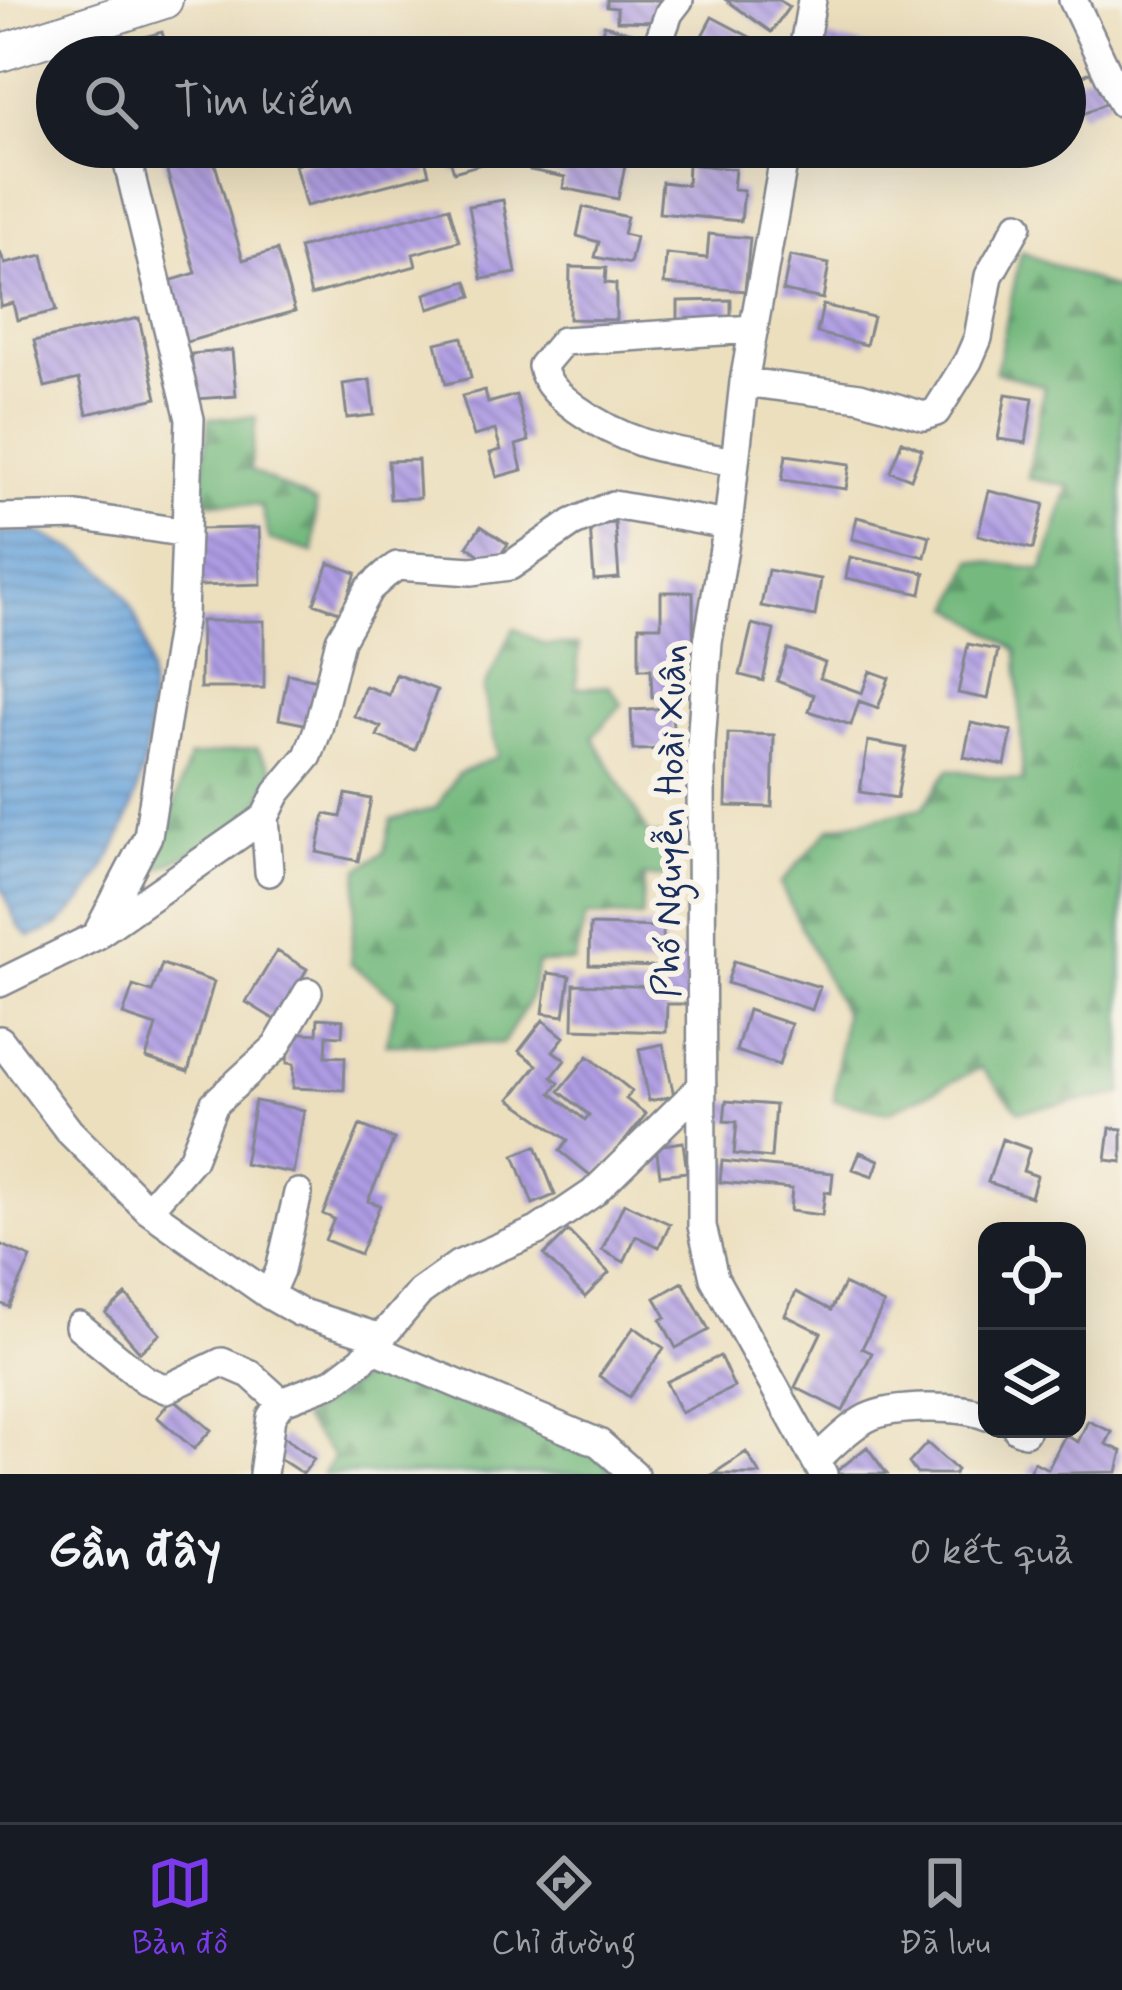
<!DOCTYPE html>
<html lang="vi">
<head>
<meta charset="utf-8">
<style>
  :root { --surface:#171b24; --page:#20242c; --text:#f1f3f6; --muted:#9ea1a6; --line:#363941; --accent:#7c3aed }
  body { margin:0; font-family:Mynerve,sans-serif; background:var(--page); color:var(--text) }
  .controls { position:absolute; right:36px; bottom:36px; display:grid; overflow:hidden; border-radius:24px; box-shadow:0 12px 48px #0002 }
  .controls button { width:108px; height:108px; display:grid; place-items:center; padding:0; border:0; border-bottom:3px solid var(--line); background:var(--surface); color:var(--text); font:60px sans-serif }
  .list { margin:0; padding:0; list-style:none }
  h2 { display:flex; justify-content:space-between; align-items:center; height:156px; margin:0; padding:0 48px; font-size:51px }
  h2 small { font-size:39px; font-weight:400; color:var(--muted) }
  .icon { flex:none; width:66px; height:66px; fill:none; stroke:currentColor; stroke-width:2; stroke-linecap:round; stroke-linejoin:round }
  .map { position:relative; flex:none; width:1122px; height:1474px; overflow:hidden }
  .search { position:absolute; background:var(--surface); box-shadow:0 12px 48px #0002; left:36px; right:36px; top:36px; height:132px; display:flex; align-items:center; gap:30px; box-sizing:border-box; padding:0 42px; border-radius:66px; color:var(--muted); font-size:45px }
  .sheet { height:348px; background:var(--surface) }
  nav { display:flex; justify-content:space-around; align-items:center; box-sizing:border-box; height:168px; border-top:3px solid var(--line); background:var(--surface); font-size:33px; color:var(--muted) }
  nav a { display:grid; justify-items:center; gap:6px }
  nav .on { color:var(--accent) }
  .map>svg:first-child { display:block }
  .forest { fill:url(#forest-firs); stroke:#48746e; stroke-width:3 }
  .water { fill:url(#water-rules); stroke:#426a9c; stroke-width:3 }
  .building { fill:url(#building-back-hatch) }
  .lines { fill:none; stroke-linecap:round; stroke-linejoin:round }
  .street-casing { stroke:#84878e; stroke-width:32 }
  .secondary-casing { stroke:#84878e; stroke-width:40 }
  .street { stroke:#fff; stroke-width:27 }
  .secondary { stroke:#fff; stroke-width:36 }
  .labels { text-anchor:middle; stroke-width:12; stroke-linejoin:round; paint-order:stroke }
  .street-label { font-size:39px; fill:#1b2f5e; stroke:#f7f3e8 }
</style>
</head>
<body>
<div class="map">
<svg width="1122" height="1474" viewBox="0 0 1122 1474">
  <defs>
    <pattern id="forest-firs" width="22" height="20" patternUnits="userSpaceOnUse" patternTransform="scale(3)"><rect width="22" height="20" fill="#74b97e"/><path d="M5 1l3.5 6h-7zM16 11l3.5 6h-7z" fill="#5e976a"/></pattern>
    <pattern id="water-rules" width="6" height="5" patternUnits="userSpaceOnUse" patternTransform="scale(3)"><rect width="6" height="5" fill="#6aa4da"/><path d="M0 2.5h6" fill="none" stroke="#5686b4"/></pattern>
    <pattern id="building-back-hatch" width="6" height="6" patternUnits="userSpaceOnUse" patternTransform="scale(3)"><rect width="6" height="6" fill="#ae9be3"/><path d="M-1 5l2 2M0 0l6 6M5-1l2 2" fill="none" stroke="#8d7fbb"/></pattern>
  </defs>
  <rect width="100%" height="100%" fill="#f7f3e8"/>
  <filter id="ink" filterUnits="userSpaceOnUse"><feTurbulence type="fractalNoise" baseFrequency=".00833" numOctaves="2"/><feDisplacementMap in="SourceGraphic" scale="24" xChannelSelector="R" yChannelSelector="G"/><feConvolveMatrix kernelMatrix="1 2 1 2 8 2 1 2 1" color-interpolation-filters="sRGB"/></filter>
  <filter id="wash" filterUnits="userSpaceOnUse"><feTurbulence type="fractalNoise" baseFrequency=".004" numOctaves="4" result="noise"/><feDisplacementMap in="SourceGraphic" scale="48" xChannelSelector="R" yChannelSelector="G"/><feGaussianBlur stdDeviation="2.7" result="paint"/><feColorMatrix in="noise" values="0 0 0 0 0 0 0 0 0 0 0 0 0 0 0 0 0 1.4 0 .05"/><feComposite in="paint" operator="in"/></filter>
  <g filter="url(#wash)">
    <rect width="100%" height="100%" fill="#ecdfbe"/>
    <path class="forest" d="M1021 252 1122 292V1094L1019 1111 981 1068 888 1112 834 1100 844 1014 780 884 831 827 923 808 949 769 1023 782 1017 650 953 607 973 560 1043 570 1069 486 1028 478 1044 386 996 372Z
      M256 417 250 470 316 503 314 552 270 540 261 506 201 501 209 418Z
      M514 628 545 645H579L576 688 609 686 622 704 593 737 650 836 676 835 674 877H644L642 917 586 916 574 962 538 963 529 1001 503 1043 386 1044 397 999 350 963 359 869 384 852 391 820 436 808 458 774 498 756 483 690Z
      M256 748 274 770 252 821 155 871 189 757Z
      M380 1366 602 1458 612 1474H323L334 1457 302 1419Z"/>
    <path class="water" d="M37 532C73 548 103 561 125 596 181 685 138 853 63 921 55 929 41 933 30 937L18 926 0 883V533Z"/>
    <g id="blocks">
      <path class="building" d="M607 0H661L660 22 617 21V8L607 7Z
        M726 0H779L789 7 771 32Z
        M712 17 765 45 759 57H716L697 45Z
        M604 25 646 37 640 57H595Z
        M162 32 169 57H112L109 47Z
        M819 36 909 55V57H815Z
        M1095 70 1110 101 1081 115 1066 83Z
        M160 147H210L243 260 277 250 295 311 183 343 166 282 196 273Z
        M363 147H422L429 174 306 206 295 165Z
        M446 147H480L485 163 454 172Z
        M535 147H559L626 161 618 199 563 188 565 177 530 170Z
        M672 147H735L733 159Z
        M688 164 735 169 733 189 744 190 741 221 659 213 662 182 687 185Z
        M503 200 516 273 482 279 469 206Z
        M449 207 459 241 413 254 416 266 311 295 299 248Z
        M583 207 627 217 623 234 636 237 630 264 595 257 599 242 577 236Z
        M709 234 750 238 745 291 664 284 666 254 707 258Z
        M0 252 5 264 43 255 56 311 17 320 13 303 0 306Z
        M790 256 829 264 823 299 783 291Z
        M570 267 606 268 605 283 616 284V320L569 319Z
        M467 281 472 296 429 309 425 294Z
        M731 300V325H678V301Z
        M823 305 873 317 866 345 817 333Z
        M139 318 157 398 87 414 79 379 45 387 34 341Z
        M462 337 471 378 446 384 436 343Z
        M232 350 236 396 196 399 191 354Z
        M370 380 374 415 347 418 343 384Z
        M485 390 488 403 516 395 529 441 516 445 522 470 497 477 490 453 501 450 495 430 474 436 462 396Z
        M1006 394 1033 398 1026 443 998 439Z
        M902 441 922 449 911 479 890 471Z
        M786 455 850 464 846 489 782 480Z
        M418 460 420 498 390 499 388 461Z
        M989 491 1044 504 1033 549 978 535Z
        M857 517 930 536 925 557 852 539Z
        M615 523 619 578 594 580 590 525Z
        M481 526 508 544 493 565 467 546Z
        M259 528 261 584 198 586 196 529Z
        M850 557 925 573 921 594 846 578Z
        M329 563 356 573 342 613 314 603Z
        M768 570 821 579 815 616 761 606Z
        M661 592H693L694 696 652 697 651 669H639V626H661Z
        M201 621H264V688H200Z
        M752 624 774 630 763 681 740 675Z
        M968 644 998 650 988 699 958 693Z
        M788 649 825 663 820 678 862 693 870 671 889 678 878 708 859 701 851 725 809 711 814 695 777 681Z
        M288 674 318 680 309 725 279 719Z
        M396 674 437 690 415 750 377 736 381 727 354 716 365 686 389 695Z
        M672 708 674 749 633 750 631 710Z
        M971 723 1012 731 1005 765 964 757Z
        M728 733 774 735 772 807 726 806Z
        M868 741 906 748 897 798 860 792Z
        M346 794 371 799 358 861 317 852 325 814 341 817Z
        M590 925 663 927V950L693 951 692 1004H667L666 1032 573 1029 574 984 661 987 662 967 589 965Z
        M277 951 307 969 277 1021 246 1002Z
        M734 961 820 987 812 1010 727 983Z
        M162 964 214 982 188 1072 146 1058 156 1026 123 1015 133 986 152 992Z
        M548 973 570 976 564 1016 543 1013Z
        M748 1010 791 1024 779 1065 736 1051Z
        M318 1018 343 1020 342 1036 327 1035 326 1056 345 1057 344 1090 293 1088 294 1064 287 1063 289 1032 317 1034Z
        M543 1020 564 1037 553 1051 565 1060 552 1077 559 1083 551 1093 585 1120 589 1115 559 1091 588 1056 632 1091 626 1099 646 1114 595 1179 560 1151 568 1140 510 1099 537 1065 519 1051Z
        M663 1044 674 1096 649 1101 639 1049Z
        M255 1101 304 1110 293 1173 244 1164Z
        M726 1101 775 1105 771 1158 734 1154 737 1122 724 1121Z
        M360 1125 394 1139 368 1201 380 1205 360 1254 325 1240 334 1219 323 1214Z
        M1110 1128 1122 1129V1162L1106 1160Z
        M1002 1139 1030 1149 1023 1171 1037 1176 1031 1197 988 1182Z
        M683 1142 687 1172 660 1175 656 1146Z
        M536 1146 555 1195 533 1204 514 1155Z
        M860 1152 879 1160 873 1176 853 1169Z
        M722 1161 833 1173 831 1193 825 1192 822 1215 790 1211 792 1189 720 1182Z
        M624 1203 670 1224 659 1247 636 1236 624 1262 602 1250Z
        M568 1231 609 1273 585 1297 544 1255Z
        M0 1244 31 1258 9 1307 0 1303Z
        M683 1282 709 1330 676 1348 661 1320 666 1317 655 1298Z
        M844 1284 884 1304 862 1348 872 1353 843 1411 795 1387 821 1333 785 1315 796 1292 831 1310Z
        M126 1295 160 1334 140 1352 106 1313Z
        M634 1327 664 1348 629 1397 599 1376Z
        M720 1356 734 1387 681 1413 666 1382Z
        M173 1398 211 1430 194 1449 157 1417Z
        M1088 1421 1112 1432 1106 1444 1122 1451 1117 1472 1028 1474 1034 1462 1048 1469 1065 1435 1078 1442Z
        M283 1436 314 1459 303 1474 271 1453Z
        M927 1443 957 1470 954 1474H917L909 1463Z
        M867 1447 887 1474H833Z
        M746 1452 760 1474H713Z"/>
    </g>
  </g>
  <g filter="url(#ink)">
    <use href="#blocks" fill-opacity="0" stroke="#84878e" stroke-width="3"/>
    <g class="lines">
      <defs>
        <path id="street" d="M1073 0 1122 103
          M93 25 101 57
          M653 57 669 13 679 0
          M802 57 812 0
          M786 147 744 382 728 525 708 642 701 745 702 1226 714 1278 823 1474
          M744 382 860 397 924 416 936 412 968 361 978 338 989 276 1018 225
          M735 462C671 450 631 448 577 409 561 397 546 386 542 366L563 341 754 329
          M0 518 78 516 186 533
          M269 872 265 817 277 793 308 756 318 729 340 640 369 589 386 574 397 566 472 571 510 566 572 523 613 505 728 525
          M99 933 265 817
          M0 983 96 936 148 836 183 615 190 419 124 147
          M0 1040 69 1131 148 1210 269 1295 299 1312 381 1338
          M148 1210 192 1159 214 1104 276 1047 308 992
          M269 1295 280 1270 298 1193
          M79 1326 145 1380 166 1389 222 1362 250 1374 281 1402
          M372 1348 599 1443 634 1474
          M1017 1429 1025 1432
          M816 1460C831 1446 848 1428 867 1418 893 1405 961 1405 987 1416
          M263 1474 271 1417 281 1402 333 1382 362 1360 420 1292 458 1265 537 1231 593 1193 702 1086"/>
        <path id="secondary" d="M0 53 164 0"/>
      </defs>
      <use href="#street" class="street-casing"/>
      <use href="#secondary" class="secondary-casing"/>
      <use href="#street" class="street"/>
      <use href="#secondary" class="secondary"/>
    </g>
  </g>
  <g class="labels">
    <g class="street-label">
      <text transform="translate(668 821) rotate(-89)" y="14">Phố Nguyễn Hoài Xuân</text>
    </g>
  </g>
</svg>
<div class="controls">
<button><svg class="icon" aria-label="locate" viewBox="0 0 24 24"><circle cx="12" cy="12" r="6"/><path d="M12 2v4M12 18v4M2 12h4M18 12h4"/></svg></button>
<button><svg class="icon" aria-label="layers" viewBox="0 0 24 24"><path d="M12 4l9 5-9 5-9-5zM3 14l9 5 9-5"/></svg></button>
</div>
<div class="search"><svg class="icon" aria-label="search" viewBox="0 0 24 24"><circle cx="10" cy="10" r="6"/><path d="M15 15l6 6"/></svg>Tìm kiếm</div>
</div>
<section class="sheet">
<h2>Gần đây<small>0 kết quả</small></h2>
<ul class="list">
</ul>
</section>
<nav>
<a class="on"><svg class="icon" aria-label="map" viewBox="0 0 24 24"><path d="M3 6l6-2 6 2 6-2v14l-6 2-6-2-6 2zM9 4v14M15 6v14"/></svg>Bản đồ</a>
<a><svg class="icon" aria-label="directions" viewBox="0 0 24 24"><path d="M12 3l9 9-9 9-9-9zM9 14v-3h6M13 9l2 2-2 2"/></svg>Chỉ đường</a>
<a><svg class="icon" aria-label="saved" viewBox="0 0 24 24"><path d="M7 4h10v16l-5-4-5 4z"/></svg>Đã lưu</a>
</nav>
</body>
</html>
